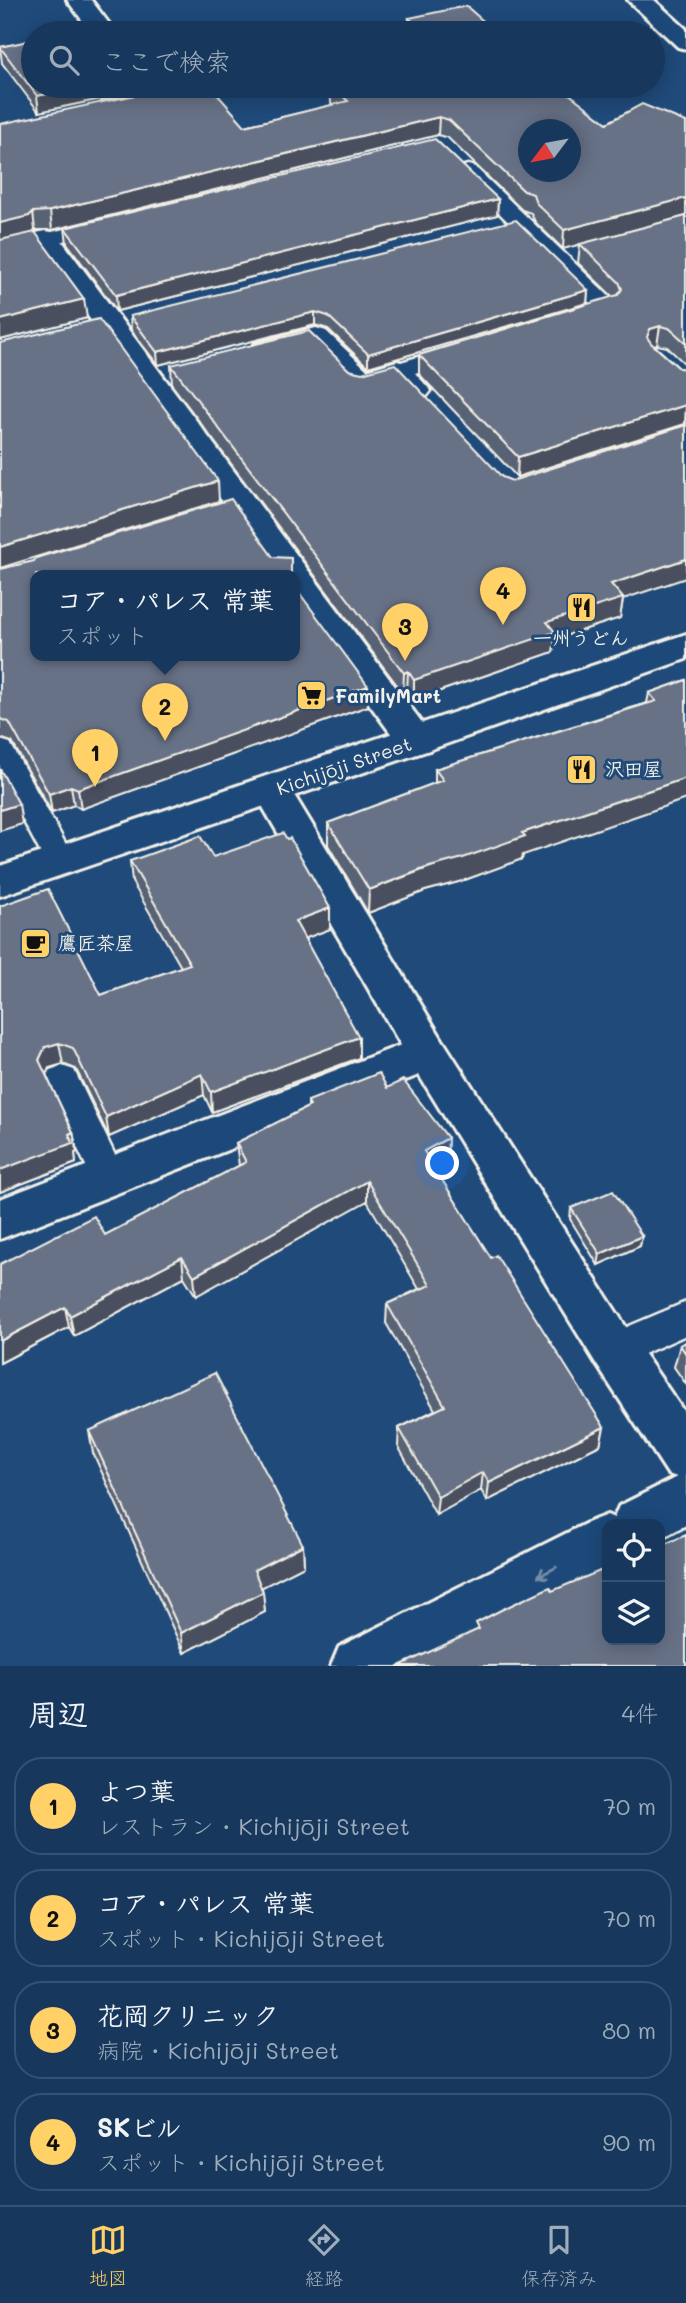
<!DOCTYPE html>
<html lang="ja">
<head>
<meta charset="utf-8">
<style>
  :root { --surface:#17385c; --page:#203f62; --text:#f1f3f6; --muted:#9eacbb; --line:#365272; --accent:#ffd166 }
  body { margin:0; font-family:Mali,"Klee One",sans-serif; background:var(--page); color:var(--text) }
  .controls { position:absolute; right:21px; bottom:21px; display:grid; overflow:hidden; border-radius:14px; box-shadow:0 4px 18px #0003 }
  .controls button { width:63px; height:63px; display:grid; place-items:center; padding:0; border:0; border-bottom:2px solid var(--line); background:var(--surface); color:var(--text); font:35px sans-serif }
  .compass { position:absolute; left:518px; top:119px; width:63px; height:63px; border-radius:50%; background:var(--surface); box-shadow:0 4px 18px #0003; rotate:238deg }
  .you { position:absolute; left:443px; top:1164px; width:24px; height:24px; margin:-18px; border:5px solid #fff; border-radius:50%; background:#1a73e8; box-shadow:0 0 0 10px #1a73e833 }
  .badge { display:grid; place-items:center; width:46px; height:46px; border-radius:50%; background:var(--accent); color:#111; font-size:23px; font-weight:700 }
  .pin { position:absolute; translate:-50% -58px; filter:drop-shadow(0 2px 4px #0008) }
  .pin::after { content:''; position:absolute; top:37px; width:24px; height:21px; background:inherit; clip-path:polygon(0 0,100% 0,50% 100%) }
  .popup { position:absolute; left:30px; top:570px; width:270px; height:91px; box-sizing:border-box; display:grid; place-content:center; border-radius:14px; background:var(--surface); filter:drop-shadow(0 2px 5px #0005); font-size:23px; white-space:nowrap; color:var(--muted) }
  .popup b { font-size:26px; color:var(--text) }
  .popup::after { content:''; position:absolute; left:50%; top:100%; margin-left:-14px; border:14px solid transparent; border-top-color:var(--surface) }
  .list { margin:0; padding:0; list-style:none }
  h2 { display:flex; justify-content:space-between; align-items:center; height:91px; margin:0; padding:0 28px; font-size:30px }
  h2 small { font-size:23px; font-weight:400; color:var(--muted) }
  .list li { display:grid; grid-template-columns:46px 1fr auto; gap:21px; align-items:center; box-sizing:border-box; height:98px; margin:0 14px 14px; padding:0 14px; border:2px solid var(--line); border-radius:28px }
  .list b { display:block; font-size:26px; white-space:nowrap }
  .list p { margin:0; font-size:23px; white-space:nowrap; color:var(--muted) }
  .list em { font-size:23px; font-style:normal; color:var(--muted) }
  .icon { flex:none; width:38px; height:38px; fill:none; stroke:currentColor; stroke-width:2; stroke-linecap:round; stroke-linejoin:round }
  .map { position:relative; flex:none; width:686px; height:1666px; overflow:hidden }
  .search { position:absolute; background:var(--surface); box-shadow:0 4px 18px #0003; left:21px; right:21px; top:21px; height:77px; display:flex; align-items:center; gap:18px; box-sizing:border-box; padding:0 24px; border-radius:38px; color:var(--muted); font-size:26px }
  .sheet { height:539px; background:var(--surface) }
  nav { display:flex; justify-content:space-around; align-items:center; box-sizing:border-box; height:98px; border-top:2px solid var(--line); background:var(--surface); font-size:19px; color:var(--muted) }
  nav a { display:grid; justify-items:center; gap:4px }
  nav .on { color:var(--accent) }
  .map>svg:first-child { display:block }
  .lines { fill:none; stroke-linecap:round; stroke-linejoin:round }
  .service-casing { stroke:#f4f1e8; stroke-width:5 }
  .minor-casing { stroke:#f4f1e8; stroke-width:6 }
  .secondary-casing { stroke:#f4f1e8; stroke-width:6 }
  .service { fill:#1f4a7a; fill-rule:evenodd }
  .minor { fill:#1f4a7a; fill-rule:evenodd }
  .secondary { fill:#1f4a7a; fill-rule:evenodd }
  .wall { fill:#596274; stroke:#f4f1e8; stroke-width:2 }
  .shaded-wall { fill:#48505e; stroke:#f4f1e8; stroke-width:2 }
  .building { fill:#677287; stroke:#f4f1e8; stroke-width:2; fill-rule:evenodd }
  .oneway { stroke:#748da6 }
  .labels { text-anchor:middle; stroke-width:6; stroke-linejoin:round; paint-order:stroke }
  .poi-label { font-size:19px; font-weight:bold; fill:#f4f1e8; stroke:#1f4a7a; text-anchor:start }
  .street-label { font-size:19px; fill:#f4f1e8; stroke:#1f4a7a }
</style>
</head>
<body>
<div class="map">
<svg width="686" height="1666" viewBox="0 0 686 1666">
  <rect width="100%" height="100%" fill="#1f4a7a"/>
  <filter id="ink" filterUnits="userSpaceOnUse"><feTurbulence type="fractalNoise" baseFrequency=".0143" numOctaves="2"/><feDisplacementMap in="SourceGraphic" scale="14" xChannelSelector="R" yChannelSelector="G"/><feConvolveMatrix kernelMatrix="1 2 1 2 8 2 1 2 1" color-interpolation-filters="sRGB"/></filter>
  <g filter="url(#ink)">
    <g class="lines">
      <defs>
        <path id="service" d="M468 165 475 167 615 302 618 307 615 312 579 323 571 321 568 316 571 311 592 305 461 175 458 171 461 167Z
          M104 219 111 221 115 225 111 229 0 257V245Z
          M458 345 466 347 469 352 466 357 415 373 431 391 427 396H411L387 370 391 365Z
          M0 740 10 743 14 750 75 861 71 869 60 872 49 869 45 861 0 777Z
          M62 1066 74 1070 125 1176 120 1186 108 1191 96 1186 91 1176 45 1080 50 1070Z
          M686 1302V1335L614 1367 601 1362 595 1350 601 1338Z"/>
        <path id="minor" d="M67 0H91L116 33H92Z
          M133 86H158L168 98 164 103C145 108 121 118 102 113L98 108 102 103 139 94Z
          M46 231 56 233 429 732 434 741 429 750 416 754 403 750 294 601V575H276L32 239 36 233Z
          M316 328 326 331 367 370 397 361 408 364 412 370 408 376 361 390 350 387 310 347 265 359 255 356 250 350 255 344Z
          M272 776 285 780 443 1041 631 1335 686 1415V1525L660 1539V1524H607V1567L414 1666H331L339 1647 589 1522 607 1515 614 1518 619 1506 677 1477 668 1474 597 1365 419 1075 0 1239V1199L401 1045 253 790 259 780Z"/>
        <path id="secondary" d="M628 0H654L686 29V49L678 47Z
          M686 634V659L429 750 0 896V866Z"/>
      </defs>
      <use href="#service" class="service-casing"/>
      <use href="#minor" class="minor-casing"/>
      <use href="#secondary" class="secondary-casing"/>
      <use href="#service" class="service"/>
      <use href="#minor" class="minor"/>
      <use href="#secondary" class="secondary"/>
    </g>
    <path class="wall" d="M409 18 497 33H408Z
      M0 47 134 92 39 112 2 63Z
      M330 86 607 123 686 122V365L667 347 657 345 655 346 679 368 686 369V424L517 477 419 374V355L613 297 578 263 580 244 563 249 535 222 531 213 522 210 448 138 438 135 52 230H35L34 232 87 318 0 340V124L245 126 332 105 331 103Z
      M498 199 497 215 117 311 67 243 65 228Z
      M588 290 587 303 368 367 328 329 315 325 158 365 131 330 130 316Z
      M171 365 349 370 502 477 512 481 623 599 620 618 555 639 553 652 414 700 407 691 403 693 172 385Z
      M0 569 36 575 368 686V706L81 809 74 805 52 813 12 742 0 738Z
      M686 680 523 855 522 859 462 881 425 891 368 913 328 845V823L435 783V769L647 703 649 693Z
      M213 857 330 929 305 938 359 1058 212 1112 204 1095 109 1137 76 1069 63 1064 49 1068 46 1075 73 1132 77 1152 75 1153 76 1163 0 1192V906L101 995 181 967 132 882 130 861Z
      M387 1088 448 1138 447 1159 433 1166 491 1258 604 1427 600 1445 487 1501 481 1490 436 1515 398 1446 399 1428 435 1410 386 1323 387 1304 419 1289 367 1201 196 1296 184 1277 74 1336 69 1327 0 1363 105 1235 239 1166 236 1143 308 1107V1101Z
      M571 1208 642 1236 640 1246 598 1265 570 1219Z
      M686 1342V1384L674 1367 680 1345Z
      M89 1431 303 1545 304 1566 262 1587 265 1612 184 1653 93 1453Z"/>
    <path class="shaded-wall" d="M86 86H133L134 92 39 112 37 96Z
      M439 117 438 135 52 230 50 211Z
      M686 198V216L563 249 564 230Z
      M498 199 497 215 117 311 116 295Z
      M33 212 35 230 32 235 0 243V223Z
      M588 290 587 303 368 367V354Z
      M84 299 87 318 0 340V320Z
      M315 312V325L158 365 157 352Z
      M660 326 657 345 648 349 647 337 650 329Z
      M686 405 685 424 517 477 518 457Z
      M218 481 219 501 0 568V547Z
      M686 559V578L623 599 620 618 555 639 553 652 414 700V680L547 622 611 584Z
      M408 671 407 691 403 693 404 673Z
      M368 686V706L81 809 78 789Z
      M686 778V799L523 855 522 859 462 881 425 891 368 913 369 890 522 833Z
      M71 786 74 805 52 813 49 794Z
      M19 804 22 824 0 831V810Z
      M330 908V929L296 942 295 921Z
      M359 1037V1058L212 1112 211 1092Z
      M59 1043 63 1064 49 1068 43 1081 39 1060 45 1047Z
      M202 1074 204 1095 109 1137 106 1117Z
      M73 1132 77 1152 75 1153 76 1163 0 1192V1170Z
      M448 1138 447 1159 423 1172 424 1151Z
      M367 1181V1201L196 1296 194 1276Z
      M642 1236 640 1246 598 1265 600 1254Z
      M182 1257 184 1277 74 1336 70 1316Z
      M65 1307 69 1327 0 1363V1341Z
      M604 1427 600 1445 487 1501 489 1483Z
      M483 1472 481 1490 436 1515 438 1497Z
      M303 1545 304 1566 255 1591 254 1570Z
      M263 1592 265 1612 184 1653 181 1633Z"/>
    <path class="building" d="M466 6 497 33H425L409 18Z
      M93 27 97 33H64Z
      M33 40V86H86L37 96 0 47Z
      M164 86H210L245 126 348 101 331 86H559L607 123 642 104 686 122V198L564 230 536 203 533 194 524 191 449 120 439 117 50 211 33 212 29 216 0 223V124L154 91ZM528 130H570V172H528Z
      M435 139 498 199 116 295 65 228Z
      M686 216V343L669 328 660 326 650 329 647 337 651 343 679 368 686 369V405L518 457 419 355 618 295 622 289 619 282 580 244Z
      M516 220 588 290 368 354 328 316 315 312 157 352 130 316Z
      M35 232 84 299 0 320V240Z
      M99 319 218 481 0 547V343Z
      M309 331 349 370 362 373 395 364 502 477 512 481 686 425V559L611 584 623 598 547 622 555 632 414 680 408 671 404 673 171 365Z
      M231 499 273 557 291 558V575H36V655H295V587L368 686 78 789 71 786 49 794 9 722 0 719V569L34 561 36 558Z
      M686 680V778L522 833 525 836 463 858 426 868 369 890 328 823 443 780 435 769 656 701 649 693Z
      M0 769 19 804 0 810Z
      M283 833 287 839 290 838 330 908 295 921 359 1037 211 1092 202 1074 106 1117 73 1048 59 1043 45 1047 39 1060 73 1132 69 1134 73 1143 0 1170V906L48 889 101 995 190 964 130 861 200 836 213 857Z
      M379 1073 387 1088 403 1080 448 1138 424 1151 491 1258 496 1255 604 1427 489 1483 483 1472 438 1497 399 1428 445 1406 387 1304 430 1285 367 1181 194 1276 182 1257 70 1316 65 1307 0 1341V1264L94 1216 105 1235 246 1162 236 1143 310 1106 308 1101Z
      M613 1191 642 1236 600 1254 571 1208Z
      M686 1342V1354L680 1345Z
      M215 1373 303 1545 254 1570 263 1592 181 1633 89 1431Z
      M686 1535V1666H399L479 1629 476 1623 501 1610 550 1587 552 1591 607 1568V1640H660V1546Z"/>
    <defs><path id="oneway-shaft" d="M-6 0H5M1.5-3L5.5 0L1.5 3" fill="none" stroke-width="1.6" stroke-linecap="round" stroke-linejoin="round" transform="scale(1.75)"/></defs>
    <use class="oneway" href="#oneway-shaft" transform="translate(547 1572) rotate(153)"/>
  </g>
  <defs>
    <symbol id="restaurant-square" viewBox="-11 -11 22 22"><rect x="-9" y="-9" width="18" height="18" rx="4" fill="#ffd166" stroke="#1f4a7a"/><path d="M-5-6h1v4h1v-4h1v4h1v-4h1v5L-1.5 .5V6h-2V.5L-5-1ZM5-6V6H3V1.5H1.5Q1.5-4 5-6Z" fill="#111"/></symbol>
    <symbol id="supermarket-square" viewBox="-11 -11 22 22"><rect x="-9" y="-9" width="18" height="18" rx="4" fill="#ffd166" stroke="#1f4a7a"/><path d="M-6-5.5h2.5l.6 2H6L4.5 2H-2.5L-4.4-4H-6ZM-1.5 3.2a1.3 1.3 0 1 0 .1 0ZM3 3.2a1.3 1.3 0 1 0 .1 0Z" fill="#111"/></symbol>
    <symbol id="cafe-square" viewBox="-11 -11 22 22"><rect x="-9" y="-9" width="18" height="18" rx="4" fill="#ffd166" stroke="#1f4a7a"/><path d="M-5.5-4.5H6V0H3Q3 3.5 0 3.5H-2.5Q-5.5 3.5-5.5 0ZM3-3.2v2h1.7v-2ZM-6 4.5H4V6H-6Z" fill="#111"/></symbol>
  </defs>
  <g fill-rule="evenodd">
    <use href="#restaurant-square" x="564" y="590" width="35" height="35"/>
    <use href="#supermarket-square" x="294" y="678" width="35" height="35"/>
    <use href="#restaurant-square" x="564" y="752" width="35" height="35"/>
    <use href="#cafe-square" x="18" y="926" width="35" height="35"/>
  </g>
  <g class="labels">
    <g class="poi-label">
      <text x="581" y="645" text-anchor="middle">一州うどん</text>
      <text x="335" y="703">FamilyMart</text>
      <text x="605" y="776">沢田屋</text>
      <text x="58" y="950">鷹匠茶屋</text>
    </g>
    <g class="street-label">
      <text transform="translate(344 766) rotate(-19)" y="7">Kichijōji Street</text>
    </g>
  </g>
</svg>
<div class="controls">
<button><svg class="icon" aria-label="locate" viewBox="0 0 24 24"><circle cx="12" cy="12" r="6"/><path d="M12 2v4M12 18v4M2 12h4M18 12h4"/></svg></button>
<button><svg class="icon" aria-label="layers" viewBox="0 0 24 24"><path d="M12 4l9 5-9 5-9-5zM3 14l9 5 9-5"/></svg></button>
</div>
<svg class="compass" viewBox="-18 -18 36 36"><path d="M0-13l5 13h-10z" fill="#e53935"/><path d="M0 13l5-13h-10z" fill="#9eacbb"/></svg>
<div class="you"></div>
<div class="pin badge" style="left:95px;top:787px">1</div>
<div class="pin badge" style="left:165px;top:741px">2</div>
<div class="popup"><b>コア・パレス 常葉</b>スポット</div>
<div class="pin badge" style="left:405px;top:661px">3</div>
<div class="pin badge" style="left:503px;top:625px">4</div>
<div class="search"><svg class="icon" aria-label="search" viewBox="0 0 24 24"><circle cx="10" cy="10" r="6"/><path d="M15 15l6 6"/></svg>ここで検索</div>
</div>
<section class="sheet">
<h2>周辺<small>4件</small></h2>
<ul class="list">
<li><span class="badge">1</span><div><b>よつ葉</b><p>レストラン · Kichijōji Street</p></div><em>70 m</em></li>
<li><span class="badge">2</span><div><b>コア・パレス 常葉</b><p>スポット · Kichijōji Street</p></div><em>70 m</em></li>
<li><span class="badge">3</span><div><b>花岡クリニック</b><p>病院 · Kichijōji Street</p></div><em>80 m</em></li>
<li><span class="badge">4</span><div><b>SKビル</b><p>スポット · Kichijōji Street</p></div><em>90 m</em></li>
</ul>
</section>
<nav>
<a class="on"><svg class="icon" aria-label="map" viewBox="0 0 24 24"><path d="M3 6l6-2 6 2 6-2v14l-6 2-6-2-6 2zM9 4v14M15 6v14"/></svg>地図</a>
<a><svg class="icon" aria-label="directions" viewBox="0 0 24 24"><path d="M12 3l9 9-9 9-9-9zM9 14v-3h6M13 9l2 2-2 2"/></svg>経路</a>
<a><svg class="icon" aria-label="saved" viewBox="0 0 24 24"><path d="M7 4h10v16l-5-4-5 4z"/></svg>保存済み</a>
</nav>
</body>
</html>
